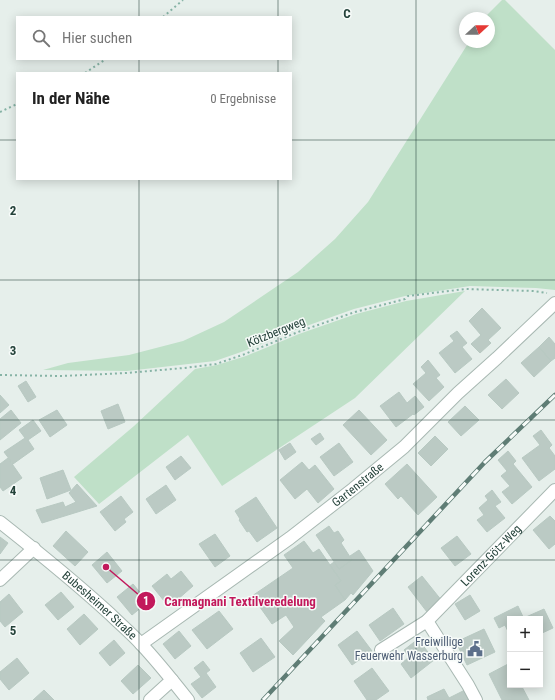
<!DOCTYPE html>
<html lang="de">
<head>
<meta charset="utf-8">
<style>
  :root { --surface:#fff; --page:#f6f6f6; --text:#222; --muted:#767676; --line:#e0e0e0 }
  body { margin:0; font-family:"Roboto Condensed",sans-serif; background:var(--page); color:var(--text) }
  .controls { position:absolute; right:12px; bottom:12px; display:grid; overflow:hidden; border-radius:0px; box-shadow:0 2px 10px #0003 }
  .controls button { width:36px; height:36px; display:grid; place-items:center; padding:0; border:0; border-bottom:1px solid var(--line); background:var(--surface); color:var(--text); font:20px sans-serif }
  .compass { position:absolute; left:459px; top:12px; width:36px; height:36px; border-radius:50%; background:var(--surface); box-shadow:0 2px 10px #0003; rotate:69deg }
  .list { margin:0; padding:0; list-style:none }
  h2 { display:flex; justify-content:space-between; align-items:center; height:52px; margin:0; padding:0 16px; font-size:17px }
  h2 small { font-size:13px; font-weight:400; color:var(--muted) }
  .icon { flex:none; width:22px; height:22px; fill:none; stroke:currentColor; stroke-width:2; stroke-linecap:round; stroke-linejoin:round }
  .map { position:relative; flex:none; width:555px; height:700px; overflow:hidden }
  .search { position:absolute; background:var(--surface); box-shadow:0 2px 10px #0003; left:16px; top:16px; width:276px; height:44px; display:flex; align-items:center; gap:10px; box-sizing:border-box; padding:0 14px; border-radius:0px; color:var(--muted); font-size:15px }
  .panel { position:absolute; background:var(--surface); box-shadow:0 2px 10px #0003; left:16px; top:72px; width:276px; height:108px; border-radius:0px }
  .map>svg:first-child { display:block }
  .green { fill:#bfe0c8 }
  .building { fill:#bbcac4; stroke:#b8c9c2 }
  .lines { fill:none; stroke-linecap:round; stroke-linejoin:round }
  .minor-casing { stroke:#a8b8b2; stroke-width:14 }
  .path { stroke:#86b3a5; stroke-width:2; stroke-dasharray:2 3; stroke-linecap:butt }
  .minor { stroke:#fff; stroke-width:12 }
  .rail-casing { stroke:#5f7d75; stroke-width:4.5 }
  .rail { stroke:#f7fbf9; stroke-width:3; stroke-dasharray:9; stroke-linecap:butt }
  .grid { fill:none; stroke:#24423a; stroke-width:1; stroke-opacity:0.55 }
  .labels { text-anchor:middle; stroke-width:3; stroke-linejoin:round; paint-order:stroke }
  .street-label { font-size:12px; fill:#24423a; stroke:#f7fbf9 }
  .service-label { font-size:12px; fill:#4e5e75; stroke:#f7fbf9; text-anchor:end }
  .grid-label { font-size:13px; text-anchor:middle; font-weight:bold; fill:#24423a; stroke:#f7fbf9; stroke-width:3; stroke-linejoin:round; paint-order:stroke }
  .leader { fill:none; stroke:#c2185b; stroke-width:1.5 }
  .callout-dot { fill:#c2185b; stroke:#f7fbf9; stroke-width:1.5 }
  .mark-label { font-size:12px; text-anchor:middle; font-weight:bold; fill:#fff }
  .callout-label { font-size:13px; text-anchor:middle; font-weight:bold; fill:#c2185b; stroke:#f7fbf9; stroke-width:3; stroke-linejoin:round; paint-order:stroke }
</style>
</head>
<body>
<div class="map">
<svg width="555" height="700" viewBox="0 0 555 700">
  <rect width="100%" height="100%" fill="#e6efeb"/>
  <path class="green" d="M502 0H505L555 50V290L536 288 470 286 405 296 354 309 298 329 244 351 215 361 127 371 43 370 68 363 129 355 183 341 224 322 298 272 335 239 368 202 469 42H489V18H484Z
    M465 291 355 398 222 486 188 435 99 504 74 477 134 426 195 369 217 365 246 356 299 334 356 314 406 301Z"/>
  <path class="building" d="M482 308 501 328 488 340 491 343 480 353 471 344 481 335 469 321Z
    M457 331 467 343 462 347 472 359 455 373 439 353 454 341 450 336Z
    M549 337 555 344V358L551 361 539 347Z
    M539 347 551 361 534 377 521 363Z
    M428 360 440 375 436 378 444 387 429 401 413 384 426 373 421 367Z
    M506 379 519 393 502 409 488 395Z
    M26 381 36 397 28 402 18 386Z
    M399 392 407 403 415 396 424 407 414 415 413 414 396 427 380 406Z
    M0 395 9 405 0 413Z
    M118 404 125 422 108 429 101 411Z
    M465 406 479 420 461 436 448 422Z
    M11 410 21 423 0 440V419Z
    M57 410 67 425 50 437 39 420Z
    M359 410 387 440 371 455 343 425Z
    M33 420 41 431 28 440 34 449 13 464 4 452 25 438 19 430Z
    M541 430 552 445 549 448 555 456V469L539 481 522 458 540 445 533 436Z
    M320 433 324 439 316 445 311 439Z
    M435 436 448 449 431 466 418 453Z
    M290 443 296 452 285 460 279 450Z
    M339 443 353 462 334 476 320 457Z
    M508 451 516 461 513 464 532 487 512 504 502 492 510 486 501 476 507 471 498 460Z
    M181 456 191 468 175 480 166 467Z
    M8 458 22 478 3 491 0 487V464Z
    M302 462 309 470 315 465 334 489 318 503 307 489 295 499 280 480Z
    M407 464 437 497 418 515 401 496 398 499 385 484Z
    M63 470 71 490 47 499 40 478Z
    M77 484 97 506 42 523 36 510 63 502 65 507 76 502 69 493Z
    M166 485 176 500 156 514 146 499Z
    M492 490 501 502 495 506 505 518 487 532 477 520 484 515 479 508 488 500 485 496Z
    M121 496 133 512 124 519 126 522 115 531 100 512Z
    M256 497 277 528 257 542 249 531 247 532 239 520 240 519 235 511Z
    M550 516 555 521V544L549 549 533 530Z
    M329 526 334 533 338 531 344 540 341 543 352 560 339 569 316 535Z
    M66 531 88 552 75 566 53 546Z
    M215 534 230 556 215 567 199 544Z
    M457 536 471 554 455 566 441 548Z
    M0 537 8 543 0 554Z
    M304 541 313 553 319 549 341 581 335 585 345 600 321 617 325 621 293 655 279 641 294 627 286 615 272 624 252 596 293 568 284 555Z
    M359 550 373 571 353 595 351 593 345 600 335 585 341 581 330 565 334 562 339 569 352 560 350 556Z
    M107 552 122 571 107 583 92 565Z
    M181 571 193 586 169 607 152 586 167 574 171 579Z
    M422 576 442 601 427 612 408 587Z
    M133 584 148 602 132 615 117 597Z
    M61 592 74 607 58 620 45 605Z
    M9 594 23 612 5 627 0 621V602Z
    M470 595 480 611 465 620 455 604Z
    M518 606 524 619H510V636L505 625 499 628 494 618Z
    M393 608 404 624 380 641 369 625Z
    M544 609 553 628 540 634V619H527L526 617Z
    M219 611 233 629 207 649 192 630Z
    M84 614 98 629 80 645 67 629Z
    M484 629 495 652 467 665 456 642Z
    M179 631 191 646 175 659 163 644Z
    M357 631 372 651 352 665 338 645Z
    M261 638 275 657 253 672 240 653Z
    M418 639 434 660 411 678 401 664 409 657 404 650Z
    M114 640 125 653 110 666 99 653Z
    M17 658 29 673 9 690 0 679V672Z
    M203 661 210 670 206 673 216 687 202 698 191 684 201 677 194 668Z
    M510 663V685H521L529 700H502L489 674Z
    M138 665 151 678 133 694 121 681Z
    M372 668 389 691 376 700H367L354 681Z
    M444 689 449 698 465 690 470 700H428L427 697Z
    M44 690 54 700H33Z"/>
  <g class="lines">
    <defs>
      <g id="minor">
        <path id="s1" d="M0 522C38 552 75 582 110 614 120 624 131 633 141 644 158 662 173 681 188 700"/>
        <path d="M0 580 34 548"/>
        <path d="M427 621 468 685 476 700"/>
        <path id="s2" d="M141 644 290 538 353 489 404 447 458 393 497 358 555 303"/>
        <path id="s3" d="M381 650 427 621 555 490"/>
        <path d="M150 700 172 680"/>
      </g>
    </defs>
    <use href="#minor" class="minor-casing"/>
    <path class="path" d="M163 17 183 0
      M85 73 106 59
      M0 112 17 104
      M0 375 62 376 126 373 184 368 216 364 245 354 298 332 355 312 405 299 408 296 465 289 534 291 547 293"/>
    <use href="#minor" class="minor"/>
    <defs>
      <path id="rail" d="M263 700 485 462 555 395"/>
    </defs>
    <use href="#rail" class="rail-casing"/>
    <use href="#rail" class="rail"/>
  </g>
  <path class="grid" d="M139 0V17M278 0V17M416 0V700M139 59V73M278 59V73M0 140H17M291 140H555M139 179V700M278 179V700M0 280H555M0 420H555M0 560H555"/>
  <defs>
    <symbol id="civic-bare" viewBox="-9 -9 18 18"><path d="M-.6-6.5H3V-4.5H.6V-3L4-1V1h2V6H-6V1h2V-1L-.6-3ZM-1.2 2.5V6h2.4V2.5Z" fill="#5c6f8a" stroke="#f7fbf9" stroke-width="2.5" paint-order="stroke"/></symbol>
  </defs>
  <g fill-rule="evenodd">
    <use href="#civic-bare" x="464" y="638" width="22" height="22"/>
  </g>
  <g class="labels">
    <g class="street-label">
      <text transform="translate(276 332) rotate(-22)" y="4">Kötzbergweg</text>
      <text dy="4" stroke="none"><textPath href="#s2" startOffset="269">Gartenstraße</textPath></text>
      <text dy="4" stroke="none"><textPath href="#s3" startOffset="146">Lorenz-Götz-Weg</textPath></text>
      <text dy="4" stroke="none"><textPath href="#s1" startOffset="130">Bubesheimer Straße</textPath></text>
    </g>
    <g class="service-label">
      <text x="463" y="646">Freiwillige<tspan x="463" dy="14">Feuerwehr Wasserburg</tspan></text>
    </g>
  </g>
  <g class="grid-label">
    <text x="347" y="18">C</text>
    <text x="13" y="215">2</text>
    <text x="13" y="355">3</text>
    <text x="13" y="495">4</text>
    <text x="13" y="635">5</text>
  </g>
  <path class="leader" d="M106 567L146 601"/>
  <g class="callout-dot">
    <circle cx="106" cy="567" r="4"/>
    <circle cx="146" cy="601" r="10"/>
  </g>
  <g class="mark-label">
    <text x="146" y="605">1</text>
  </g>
  <g class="callout-label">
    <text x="240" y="606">Carmagnani Textilveredelung</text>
  </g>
</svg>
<div class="controls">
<button>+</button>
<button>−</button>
</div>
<svg class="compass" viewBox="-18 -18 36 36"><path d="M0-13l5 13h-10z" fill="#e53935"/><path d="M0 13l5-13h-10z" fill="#767676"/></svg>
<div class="search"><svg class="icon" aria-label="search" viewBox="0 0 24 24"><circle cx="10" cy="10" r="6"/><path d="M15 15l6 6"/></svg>Hier suchen</div>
<section class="panel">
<h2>In der Nähe<small>0 Ergebnisse</small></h2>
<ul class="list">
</ul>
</section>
</div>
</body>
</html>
